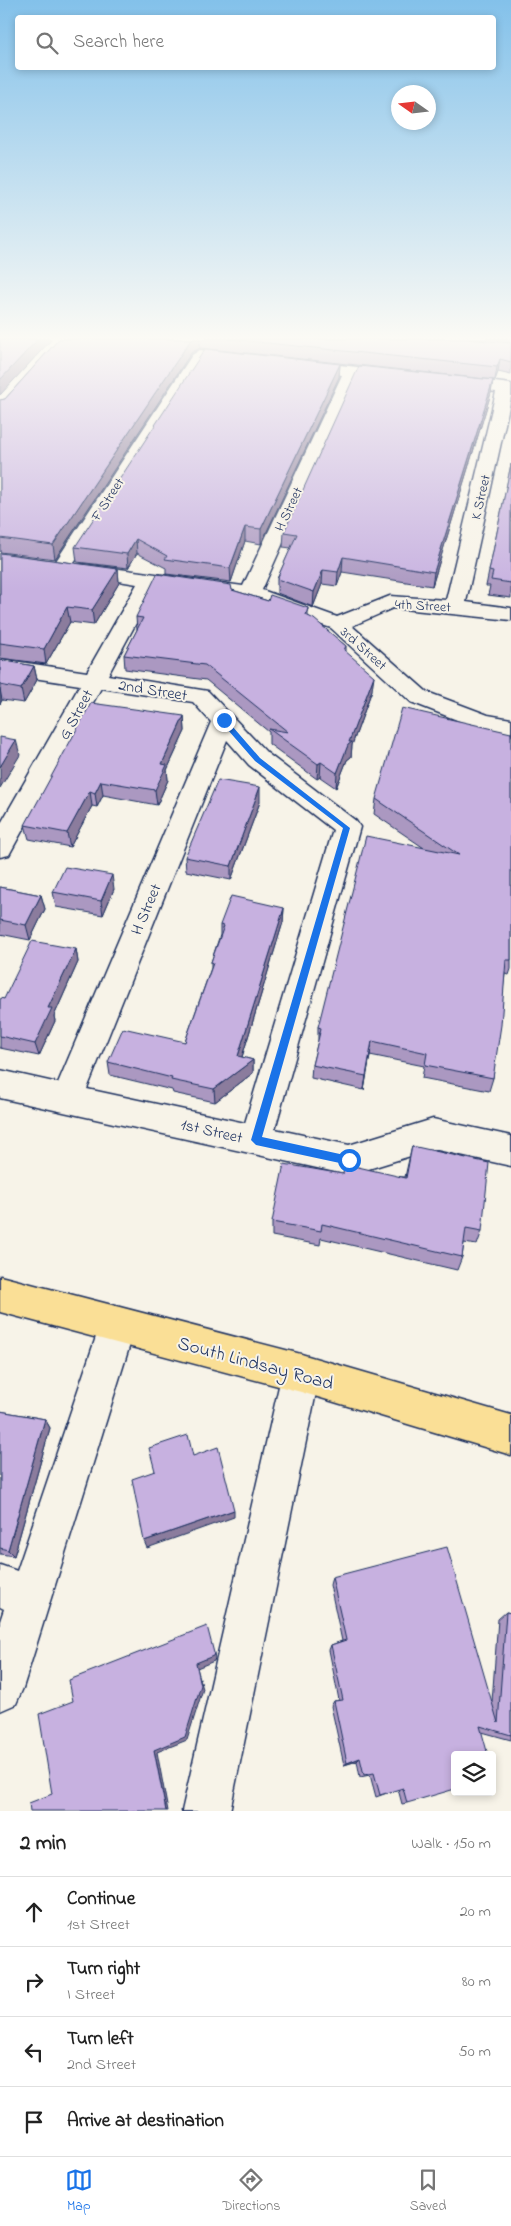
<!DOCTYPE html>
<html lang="en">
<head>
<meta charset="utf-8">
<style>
  :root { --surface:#fff; --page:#f6f6f6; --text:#222; --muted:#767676; --line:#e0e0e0; --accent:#1a73e8 }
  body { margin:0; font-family:"Indie Flower",sans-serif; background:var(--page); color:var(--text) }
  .controls { position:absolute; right:15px; bottom:15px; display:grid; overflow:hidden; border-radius:5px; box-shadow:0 2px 8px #0003 }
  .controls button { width:45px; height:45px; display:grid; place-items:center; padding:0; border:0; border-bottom:1px solid var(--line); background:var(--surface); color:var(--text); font:25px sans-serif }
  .compass { position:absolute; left:391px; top:85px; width:45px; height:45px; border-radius:50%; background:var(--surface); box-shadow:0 2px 8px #0003; rotate:284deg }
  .stop { position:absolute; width:15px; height:15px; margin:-11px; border:4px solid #1a73e8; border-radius:50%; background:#fff }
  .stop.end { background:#1a73e8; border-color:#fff; box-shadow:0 1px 5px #0008 }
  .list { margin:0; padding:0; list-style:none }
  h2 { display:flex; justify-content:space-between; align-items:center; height:65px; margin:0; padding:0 20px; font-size:21px }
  h2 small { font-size:16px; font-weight:400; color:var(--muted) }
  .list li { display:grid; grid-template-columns:32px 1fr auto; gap:15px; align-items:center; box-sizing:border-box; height:70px; padding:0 20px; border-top:1px solid var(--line) }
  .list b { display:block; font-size:19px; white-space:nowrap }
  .list p { margin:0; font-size:16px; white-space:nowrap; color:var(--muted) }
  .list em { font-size:16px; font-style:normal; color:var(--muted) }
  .icon { flex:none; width:28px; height:28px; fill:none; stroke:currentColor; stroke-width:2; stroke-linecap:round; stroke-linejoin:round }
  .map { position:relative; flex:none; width:511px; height:1811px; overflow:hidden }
  .search { position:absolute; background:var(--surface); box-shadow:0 2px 8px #0003; left:15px; right:15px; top:15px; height:55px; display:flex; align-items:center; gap:12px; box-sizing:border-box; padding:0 18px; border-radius:5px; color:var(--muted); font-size:19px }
  .sheet { height:345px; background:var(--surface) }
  nav { display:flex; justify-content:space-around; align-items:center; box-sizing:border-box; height:70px; border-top:1px solid var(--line); background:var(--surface); font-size:14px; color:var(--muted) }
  nav a { display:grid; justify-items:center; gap:2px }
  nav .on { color:var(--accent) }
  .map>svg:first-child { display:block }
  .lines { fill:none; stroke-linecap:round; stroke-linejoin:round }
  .minor-casing { stroke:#1b2f5e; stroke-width:3 }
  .major-casing { stroke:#1b2f5e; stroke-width:3 }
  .minor { fill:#f7f3e8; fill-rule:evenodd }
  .major { fill:#fadf96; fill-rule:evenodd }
  .wall { fill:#ab98c1; stroke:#1b2f5e }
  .shaded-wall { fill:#8b7c9d; stroke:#1b2f5e }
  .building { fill:#c7b1e0; stroke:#1b2f5e }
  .route { fill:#1a73e8 }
  .labels { text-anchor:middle; stroke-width:4; stroke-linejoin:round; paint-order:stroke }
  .far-street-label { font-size:14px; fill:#1b2f5e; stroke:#f7f3e8 }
  .street-label { font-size:16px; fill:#1b2f5e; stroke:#f7f3e8 }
  .near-street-label { font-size:19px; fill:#1b2f5e; stroke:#f7f3e8 }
</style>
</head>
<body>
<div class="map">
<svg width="511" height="1811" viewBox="0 0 511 1811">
  <rect width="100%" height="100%" fill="#f7f3e8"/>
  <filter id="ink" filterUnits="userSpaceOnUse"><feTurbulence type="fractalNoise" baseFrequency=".02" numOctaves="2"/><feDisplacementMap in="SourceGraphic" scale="10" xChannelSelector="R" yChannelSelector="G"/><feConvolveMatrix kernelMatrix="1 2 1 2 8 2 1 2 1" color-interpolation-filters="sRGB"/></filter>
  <g filter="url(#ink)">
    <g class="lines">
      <defs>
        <path id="minor" d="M200 350 238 354 246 359 238 364 204 360 69 571 62 573 55 571 52 567 192 355Z
          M303 361 394 371 402 376 394 381 357 377 262 590 337 617 390 596 446 600 496 392 455 387 447 382 455 377 511 384V397L466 602 511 608V620L393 608 352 626 427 692 488 715 511 719V735L475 727 411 702 331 628 246 599 156 586 108 675 208 691 267 753 356 821 360 827 275 1129 349 1145 433 1119 511 1136V1166L433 1149 349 1175 0 1098V1070L58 1083 211 722 193 702 101 688 9 855 0 857V825L80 685 0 673V659L87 672 137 584 76 574 73 570 76 566 83 564 243 586 342 375 298 369 295 366ZM227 740 249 765 333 830 245 1123 87 1089Z
          M118 1307 131 1312 136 1325 23 1688 16 1704 0 1711V1621L4 1609 0 1607V1565L17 1571 100 1325 105 1312Z
          M301 1354 314 1360 320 1373 230 1811H182L282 1373 288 1360Z"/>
        <path id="major" d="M0 1276 301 1354 511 1415V1455L301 1392 0 1312Z"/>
      </defs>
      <use href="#minor" class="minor-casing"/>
      <use href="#major" class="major-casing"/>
      <use href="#minor" class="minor"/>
      <use href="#major" class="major"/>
    </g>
    <path class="wall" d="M59 339H511V375L498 372 495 380 200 348 191 353 55 559 0 552V400L5 399Z
      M340 364 339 377 261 544 245 541 231 582 166 574V568L137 553 128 568 77 562 75 547Z
      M493 380 491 393 432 586 342 572 337 586 322 584 313 607 277 593V579L291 548 283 547 284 532Z
      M511 464V598L488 595 490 586H486Z
      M0 553 118 569 119 583 94 625 70 622 46 664 0 658Z
      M232 590 268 601 308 608V616L346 646V652L372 690 352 745 351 757 347 760 336 788 320 777 317 779 269 744V732L206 680 125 669 124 655 137 630 136 617Z
      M0 660 34 666 37 680 24 703 2 700 0 704Z
      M184 716 185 731 167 770 168 780 157 805 103 795 97 807 92 806 70 847 29 839 25 825Z
      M511 733V969L509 975 505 974 493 1078 489 1091 422 1078 424 1066 370 1055 364 1090 311 1078 312 1065 318 1041V1027L424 848 374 814 376 799Z
      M260 802 231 880 186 871 185 857Z
      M0 887 41 895 45 909 30 940 0 934Z
      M114 889 103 915 56 907 53 892Z
      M284 908 283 922 242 1057 253 1060V1073L215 1102 173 1093 172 1090 110 1075 108 1062 185 1042 211 968V962L220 935V925Z
      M76 949 78 962 54 1016 55 1021 39 1056 0 1048V1000L4 999Z
      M412 1146 482 1231 477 1245 464 1243 462 1257 457 1270 321 1238 320 1245 272 1236V1222L343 1174 405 1177Z
      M0 1411 45 1419 50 1428 14 1556 0 1554Z
      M332 1577 492 1702 498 1619 506 1612 511 1613V1740L482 1732 455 1755 407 1803 402 1804 398 1789 376 1797 370 1775 360 1777 357 1761 344 1765 331 1706 334 1701 339 1700 329 1650 331 1645 342 1641 330 1585Z"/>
    <path class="shaded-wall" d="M38 339H52L0 395V380Z
      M194 339H200V348L191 353 55 559 53 545 190 341Z
      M500 359 498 372 495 380 497 367Z
      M340 364 339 377 261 544V529Z
      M493 380 491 393 432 586 434 572Z
      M245 527V541L231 582 230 568Z
      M136 539 137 553 128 568 127 554Z
      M343 557 342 572 337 586 338 572Z
      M118 569 119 583 94 625 92 610Z
      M323 570 322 584 313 607 314 592Z
      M67 607 70 622 46 664 44 649Z
      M34 666 37 680 24 703 21 689Z
      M374 676 372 690 352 745 351 757 347 760 336 788 337 773Z
      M0 689 2 700 0 704Z
      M184 716 185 731 167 770 168 780 157 805 155 790 162 764Z
      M16 740 20 755 0 788V767Z
      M321 762 320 777 317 779 318 764Z
      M101 781 103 795 97 807 95 793Z
      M260 787V802L231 880V866Z
      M90 791 92 806 70 847 67 833Z
      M112 875 114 889 103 915 101 901Z
      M41 895 45 909 30 940 26 925Z
      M284 908 283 922 238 1070V1056Z
      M76 949 78 962 54 1016 55 1021 39 1056 35 1044 48 1008Z
      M372 1041 370 1055 364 1090 366 1076Z
      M253 1060V1073L215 1102 214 1089Z
      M45 1419 50 1428 14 1556 8 1550Z
      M234 1510V1517L147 1548 144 1541Z
      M214 1653 215 1658 214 1661 197 1668 203 1689 187 1740 157 1752 168 1811H166L154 1750 196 1663Z
      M360 1758 357 1761 344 1765 347 1763Z"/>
    <path class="building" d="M0 339H38L0 380Z
      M59 339H194L190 341 53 545 0 538V400L5 399Z
      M229 339H466L511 343V362L500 359 497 367Z
      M205 349 340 364 261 529 245 527 230 568 165 559 167 556 136 539 127 554 75 547Z
      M359 366 493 380 434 572 343 557 338 572 323 570 314 592 277 579 297 534 284 532Z
      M511 464V583L491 580 493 572 489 571Z
      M0 553 118 569 92 610 67 607 44 649 0 643Z
      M157 574 231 585 232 590 268 601 270 595 308 608 306 615 314 619 346 646 344 650 374 676 349 742H352L348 745 337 773 321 762 318 764 269 729 288 732 205 665 124 655 143 618 136 617Z
      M0 660 34 666 21 689 0 685Z
      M91 703 184 716 162 764 167 765 155 790 101 781 95 793 90 791 67 833 25 825Z
      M402 708 511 733V960H506L501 1025 493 1078 425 1065 427 1053 372 1041 366 1076 312 1065 321 1028 318 1027 366 836 459 855 376 799Z
      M0 737 16 740 0 767Z
      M218 780 260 787 231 866 185 857Z
      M65 867 112 875 101 901 53 892Z
      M0 887 41 895 26 925 0 920Z
      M231 896 284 908 238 1056 253 1060 214 1089 171 1080 172 1078 108 1062 123 1028 185 1042 213 963 211 962 224 926 220 925Z
      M32 941 76 949 48 1008H52L35 1044 0 1036V1000L1 998 4 999Z
      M412 1146 489 1163 482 1231 466 1228 462 1257 322 1224 321 1231 272 1222 284 1164 343 1174 345 1164 406 1178Z
      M0 1411 45 1419 8 1550 0 1548Z
      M188 1435 193 1456 218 1447 234 1510 144 1541 132 1479 155 1471 149 1448Z
      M447 1547 498 1723 506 1612 511 1613V1735L480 1726 488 1755H455V1789L407 1803 403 1788 380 1795 374 1773 364 1775 360 1758 347 1763 334 1701 343 1700 331 1645 346 1640 332 1577Z
      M207 1626 214 1653 213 1656 196 1663 201 1685 185 1737 154 1750 166 1811H30L29 1803 52 1794 39 1714 73 1701 69 1680Z"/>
  </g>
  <linearGradient id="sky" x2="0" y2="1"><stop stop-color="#83c1ea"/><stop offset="0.57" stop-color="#fbfaf5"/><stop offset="1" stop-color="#fbfaf5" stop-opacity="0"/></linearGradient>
  <rect width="511" height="592" fill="url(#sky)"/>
  <path class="route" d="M221 719H226L260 758 350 828 262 1137 349 1156 354 1160 349 1165 256 1145 251 1140 343 828 255 761 221 722Z"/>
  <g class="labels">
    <g class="far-street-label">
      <text transform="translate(480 497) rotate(-77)" y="5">K Street</text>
      <text transform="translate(107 499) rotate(-57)" y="5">F Street</text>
      <text transform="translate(288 509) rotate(-65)" y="5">H Street</text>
      <text transform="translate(423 605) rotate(3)" y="5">4th Street</text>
      <text transform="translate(364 648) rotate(42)" y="5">3rd Street</text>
    </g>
    <g class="street-label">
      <text transform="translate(153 689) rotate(9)" y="6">2nd Street</text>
      <text transform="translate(75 714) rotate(-61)" y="6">G Street</text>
      <text transform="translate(145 909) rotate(-67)" y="6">H Street</text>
      <text transform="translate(212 1130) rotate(13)" y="6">1st Street</text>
    </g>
    <g class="near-street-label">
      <text transform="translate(256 1362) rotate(15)" y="7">South Lindsay Road</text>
    </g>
  </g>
</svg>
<div class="controls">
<button><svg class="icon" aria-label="layers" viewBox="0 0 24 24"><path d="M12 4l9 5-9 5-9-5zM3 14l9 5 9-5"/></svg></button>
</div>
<svg class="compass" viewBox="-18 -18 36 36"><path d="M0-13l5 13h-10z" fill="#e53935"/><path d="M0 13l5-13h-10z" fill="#767676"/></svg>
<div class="stop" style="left:349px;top:1160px"></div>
<div class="stop end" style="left:224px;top:720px"></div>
<div class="search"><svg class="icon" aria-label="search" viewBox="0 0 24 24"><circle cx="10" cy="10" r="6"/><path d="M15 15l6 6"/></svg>Search here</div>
</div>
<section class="sheet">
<h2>2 min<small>Walk · 150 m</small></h2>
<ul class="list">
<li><svg class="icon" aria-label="ahead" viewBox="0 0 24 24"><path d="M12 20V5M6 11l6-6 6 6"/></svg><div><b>Continue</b><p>1st Street</p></div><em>20 m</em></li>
<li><svg class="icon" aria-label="right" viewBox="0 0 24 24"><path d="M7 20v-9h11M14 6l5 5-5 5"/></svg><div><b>Turn right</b><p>I Street</p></div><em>80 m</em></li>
<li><svg class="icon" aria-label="left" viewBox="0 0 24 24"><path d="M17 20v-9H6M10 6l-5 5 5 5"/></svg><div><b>Turn left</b><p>2nd Street</p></div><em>50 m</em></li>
<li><svg class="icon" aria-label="arrive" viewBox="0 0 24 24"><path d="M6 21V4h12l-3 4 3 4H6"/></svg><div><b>Arrive at destination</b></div></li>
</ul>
</section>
<nav>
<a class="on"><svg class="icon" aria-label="map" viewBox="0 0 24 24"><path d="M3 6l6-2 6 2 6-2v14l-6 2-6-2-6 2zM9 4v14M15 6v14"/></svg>Map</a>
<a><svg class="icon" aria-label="directions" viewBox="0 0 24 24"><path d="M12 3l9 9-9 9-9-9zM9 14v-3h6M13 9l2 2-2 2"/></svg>Directions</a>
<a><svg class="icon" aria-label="saved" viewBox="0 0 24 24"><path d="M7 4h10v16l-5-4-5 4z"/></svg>Saved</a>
</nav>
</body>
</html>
